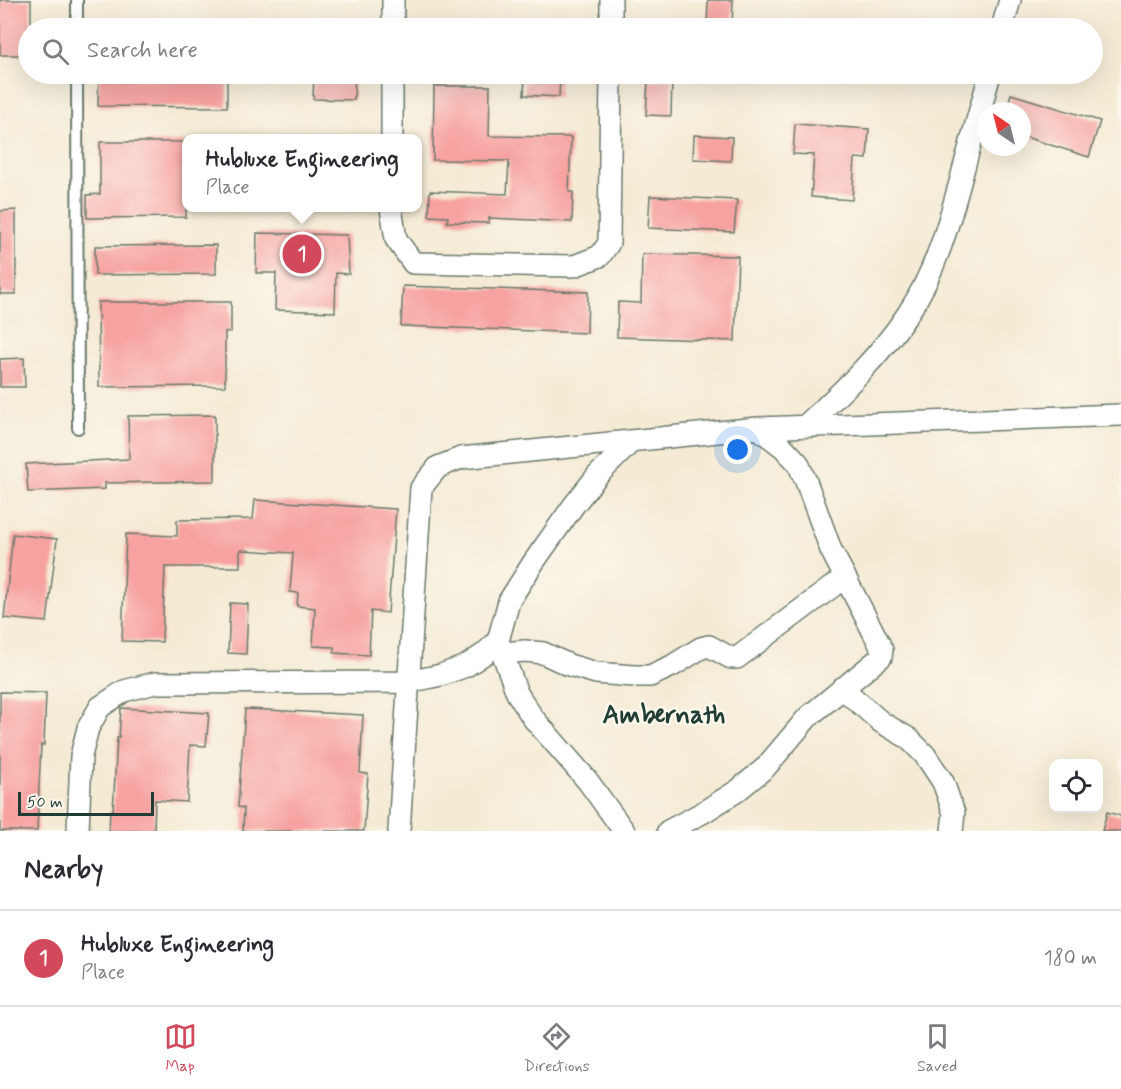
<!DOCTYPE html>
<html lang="en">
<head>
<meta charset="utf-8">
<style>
  :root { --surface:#fff; --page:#f7f7f7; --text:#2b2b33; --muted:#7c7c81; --line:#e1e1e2; --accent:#d1495b }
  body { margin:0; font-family:Mynerve,sans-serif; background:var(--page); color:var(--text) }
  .controls { position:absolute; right:18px; bottom:18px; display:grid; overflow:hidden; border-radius:12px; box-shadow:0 6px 24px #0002 }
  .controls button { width:54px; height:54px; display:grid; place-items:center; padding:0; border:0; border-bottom:2px solid var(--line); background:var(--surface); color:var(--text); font:30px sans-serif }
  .compass { position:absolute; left:977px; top:102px; width:54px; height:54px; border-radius:50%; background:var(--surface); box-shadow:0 6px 24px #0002; rotate:325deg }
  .scale { position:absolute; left:18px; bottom:15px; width:136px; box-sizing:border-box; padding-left:6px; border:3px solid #1f3d34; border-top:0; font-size:16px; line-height:21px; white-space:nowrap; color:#1f3d34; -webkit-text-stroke:4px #fbf7ec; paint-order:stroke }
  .you { position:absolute; left:738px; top:450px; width:21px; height:21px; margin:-15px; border:4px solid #fff; border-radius:50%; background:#1a73e8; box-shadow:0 0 0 9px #1a73e833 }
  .badge { display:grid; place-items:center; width:39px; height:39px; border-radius:50%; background:var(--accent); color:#fff; font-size:20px; font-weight:700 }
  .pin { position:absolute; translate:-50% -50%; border:3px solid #fff; box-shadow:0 2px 6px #0006 }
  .popup { position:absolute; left:182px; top:134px; width:240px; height:78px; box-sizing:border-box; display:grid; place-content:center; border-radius:12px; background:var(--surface); filter:drop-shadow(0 2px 4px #0005); font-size:20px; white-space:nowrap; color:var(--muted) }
  .popup b { font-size:22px; color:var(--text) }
  .popup::after { content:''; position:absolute; left:50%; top:100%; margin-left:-12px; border:12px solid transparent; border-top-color:var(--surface) }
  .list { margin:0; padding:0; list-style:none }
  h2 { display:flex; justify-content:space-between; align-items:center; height:78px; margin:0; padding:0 24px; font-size:26px }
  h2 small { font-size:20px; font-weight:400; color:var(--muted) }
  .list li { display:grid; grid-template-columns:39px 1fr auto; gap:18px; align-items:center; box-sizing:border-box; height:96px; padding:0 24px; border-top:2px solid var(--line) }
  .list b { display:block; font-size:22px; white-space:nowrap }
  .list p { margin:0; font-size:20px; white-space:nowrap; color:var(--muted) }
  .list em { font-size:20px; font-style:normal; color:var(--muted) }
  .icon { flex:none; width:33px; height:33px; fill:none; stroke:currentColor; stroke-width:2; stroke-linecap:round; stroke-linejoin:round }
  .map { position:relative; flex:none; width:1121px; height:831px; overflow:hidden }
  .search { position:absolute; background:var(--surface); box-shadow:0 6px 24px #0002; left:18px; right:18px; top:18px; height:66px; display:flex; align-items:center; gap:15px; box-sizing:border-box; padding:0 21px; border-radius:33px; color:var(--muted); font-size:22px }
  .sheet { height:174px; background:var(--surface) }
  nav { display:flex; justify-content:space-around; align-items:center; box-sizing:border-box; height:84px; border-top:2px solid var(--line); background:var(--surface); font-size:16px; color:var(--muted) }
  nav a { display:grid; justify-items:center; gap:3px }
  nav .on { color:var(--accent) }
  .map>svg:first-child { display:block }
  .building { fill:#f7a2a0 }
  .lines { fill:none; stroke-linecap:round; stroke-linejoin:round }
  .service-casing { stroke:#6a7a6c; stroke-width:14 }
  .minor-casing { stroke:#6a7a6c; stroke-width:24 }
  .service { stroke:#fff; stroke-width:10 }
  .minor { stroke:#fff; stroke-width:21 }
  .labels { text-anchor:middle; stroke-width:5; stroke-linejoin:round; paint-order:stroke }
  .district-label { font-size:26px; font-weight:bold; fill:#1f3d34; stroke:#fbf7ec }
</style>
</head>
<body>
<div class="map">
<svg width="1121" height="831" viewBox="0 0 1121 831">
  <rect width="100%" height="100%" fill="#fbf7ec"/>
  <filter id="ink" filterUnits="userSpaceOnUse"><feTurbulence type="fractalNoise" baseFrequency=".0167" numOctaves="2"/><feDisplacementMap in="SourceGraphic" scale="12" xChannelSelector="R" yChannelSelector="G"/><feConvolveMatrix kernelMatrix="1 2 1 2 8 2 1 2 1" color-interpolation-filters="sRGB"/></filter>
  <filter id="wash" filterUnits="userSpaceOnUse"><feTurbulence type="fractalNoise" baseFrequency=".008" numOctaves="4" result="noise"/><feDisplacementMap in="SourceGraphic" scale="24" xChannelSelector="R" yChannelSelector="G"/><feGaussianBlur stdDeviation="1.35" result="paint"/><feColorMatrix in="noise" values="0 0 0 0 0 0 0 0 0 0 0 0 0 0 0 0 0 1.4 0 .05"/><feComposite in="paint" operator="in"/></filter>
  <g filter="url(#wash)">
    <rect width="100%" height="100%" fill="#f5ebd5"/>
    <g id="blocks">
      <path class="building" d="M0 0H31V28H28V55H0Z
        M708 0H733L732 28H707Z
        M525 74 560 75 559 97 524 95Z
        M314 75 355 76 354 100 313 99Z
        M99 76 227 77V107L98 106Z
        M648 80H672L671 116 646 115Z
        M434 86H490L489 136 571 137 569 192H573L572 222 489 218V223L447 222 448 217 429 216 430 191 507 194 509 161 433 160Z
        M1011 94 1100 121 1089 157 1022 136V111H1006Z
        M795 124 869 129 867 159 855 158 852 200 811 197 814 155 793 154Z
        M694 135 732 137 731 161 693 159Z
        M100 142H186V217L87 218V195L100 194Z
        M650 196 737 200 734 232 648 228Z
        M16 210V294H0V211Z
        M257 233 347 235 349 274 336 273 335 312 275 310 276 273H256Z
        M216 245V274L95 275V246Z
        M642 254 738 256 735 341 617 337 618 302 641 303Z
        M403 286 588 292 587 333 401 326Z
        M98 302H231V332H225V386L99 387Z
        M24 358 25 387H0V359Z
        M215 415V481L105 483V489L28 492 26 464 129 459 128 416Z
        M255 500 396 509 388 613 371 611 369 655 334 653V647L313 646 315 608 297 606 298 593 290 592 293 553 240 550V567H165L162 642 122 641 126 534 177 536V520L253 519Z
        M13 534 57 539 47 622 4 618Z
        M230 603 248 604 246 654 228 653Z
        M0 692 46 693 44 745H41L37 831H0Z
        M121 708 209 713 206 746 190 745 187 802 155 800 154 831H109L110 811H113L117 738H119Z
        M245 709 363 715 360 773 368 774 364 831H243L244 808 238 807Z
        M1107 812 1121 816V831H1102Z"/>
    </g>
  </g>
  <g filter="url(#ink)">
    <use href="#blocks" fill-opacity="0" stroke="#6a7a6c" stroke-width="1.5"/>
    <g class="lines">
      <defs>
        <path id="service" d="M77 0V28
          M77 74 78 428"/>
        <path id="minor" d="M393 28V0
          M611 28V0
          M1002 28 1010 0
          M392 138V74
          M391 208 396 239 413 263 574 266 600 256 609 243 611 74
          M805 426C842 392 879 357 907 315 935 274 949 223 962 175 971 141 981 107 990 74
          M498 641 517 693 533 718 587 780 624 831
          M503 653 525 651 543 653 569 665 596 673 634 676H650L672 666 701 648 709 646 731 658H737L845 577
          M842 688 881 722 908 738 925 755 943 782 954 813 952 831
          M78 831 81 756 88 728 100 707 124 691 155 683 408 682 441 675 466 666 484 654 498 641 509 601 533 563 574 505 597 476 632 441
          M399 831 421 488 438 467 461 458 758 428 1121 415
          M668 831 702 813 737 791 765 768 808 717 881 657 882 650 879 643 831 550 807 484 798 463 784 448 758 428"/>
      </defs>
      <use href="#service" class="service-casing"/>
      <use href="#minor" class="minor-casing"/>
      <use href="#service" class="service"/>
      <use href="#minor" class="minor"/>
    </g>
  </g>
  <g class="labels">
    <g class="district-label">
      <text x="664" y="723">Ambernath</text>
    </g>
  </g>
</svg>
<div class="controls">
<button><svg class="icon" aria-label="locate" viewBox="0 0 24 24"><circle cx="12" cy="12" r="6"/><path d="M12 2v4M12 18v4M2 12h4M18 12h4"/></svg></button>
</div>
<svg class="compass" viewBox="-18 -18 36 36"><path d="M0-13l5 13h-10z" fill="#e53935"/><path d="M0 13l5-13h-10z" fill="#7c7c81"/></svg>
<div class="scale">50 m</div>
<div class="you"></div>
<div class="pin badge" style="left:302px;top:254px">1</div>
<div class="popup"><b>Hubluxe Engineering</b>Place</div>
<div class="search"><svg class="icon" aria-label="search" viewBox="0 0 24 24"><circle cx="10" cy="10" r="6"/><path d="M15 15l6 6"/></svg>Search here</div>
</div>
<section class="sheet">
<h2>Nearby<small></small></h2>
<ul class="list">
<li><span class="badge">1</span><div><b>Hubluxe Engineering</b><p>Place</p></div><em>180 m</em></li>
</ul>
</section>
<nav>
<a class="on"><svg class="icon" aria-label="map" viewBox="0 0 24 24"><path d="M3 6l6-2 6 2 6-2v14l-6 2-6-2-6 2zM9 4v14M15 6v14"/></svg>Map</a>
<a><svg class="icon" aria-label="directions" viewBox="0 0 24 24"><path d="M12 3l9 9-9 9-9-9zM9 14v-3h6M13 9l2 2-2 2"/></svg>Directions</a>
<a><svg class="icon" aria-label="saved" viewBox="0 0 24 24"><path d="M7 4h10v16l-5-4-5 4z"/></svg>Saved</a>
</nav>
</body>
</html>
